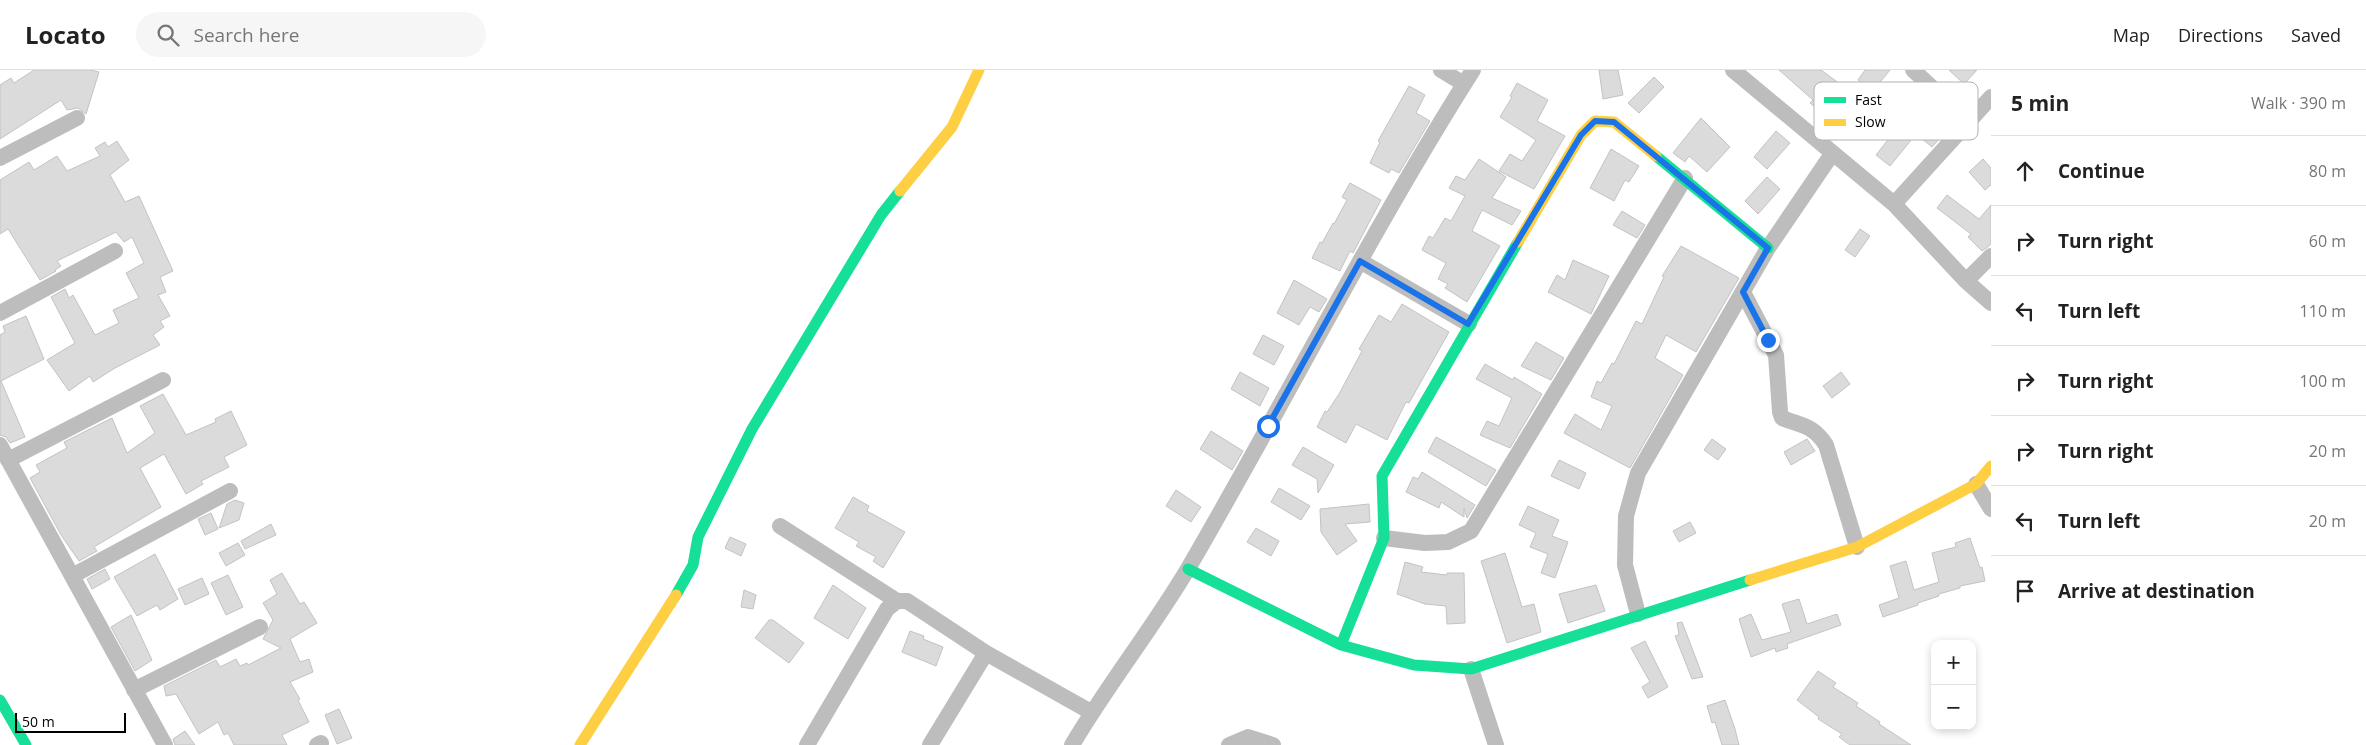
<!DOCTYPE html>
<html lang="en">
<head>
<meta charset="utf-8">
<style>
  :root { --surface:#fff; --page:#f6f6f6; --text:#222; --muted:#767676; --line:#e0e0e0 }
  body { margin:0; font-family:"Open Sans",sans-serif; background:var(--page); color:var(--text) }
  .controls { position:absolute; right:15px; bottom:15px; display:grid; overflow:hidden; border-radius:10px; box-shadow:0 2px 8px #0003 }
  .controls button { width:45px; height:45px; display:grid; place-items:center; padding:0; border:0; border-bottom:1px solid var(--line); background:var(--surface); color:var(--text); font:25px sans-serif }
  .scale { position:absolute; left:15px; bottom:12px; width:111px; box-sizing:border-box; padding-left:5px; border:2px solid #000; border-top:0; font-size:14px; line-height:18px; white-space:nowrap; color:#000; -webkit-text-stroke:4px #fff; paint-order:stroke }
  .stop { position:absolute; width:15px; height:15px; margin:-11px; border:4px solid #1a73e8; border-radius:50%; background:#fff }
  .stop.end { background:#1a73e8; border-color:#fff; box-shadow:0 1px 5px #0008 }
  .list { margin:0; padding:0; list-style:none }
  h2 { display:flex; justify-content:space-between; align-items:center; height:65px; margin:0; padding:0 20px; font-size:21px }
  h2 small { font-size:16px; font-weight:400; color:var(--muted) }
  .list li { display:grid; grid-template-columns:32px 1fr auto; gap:15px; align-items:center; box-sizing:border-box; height:70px; padding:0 20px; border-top:1px solid var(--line) }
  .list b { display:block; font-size:19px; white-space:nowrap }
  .list em { font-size:16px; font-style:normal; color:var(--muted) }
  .icon { flex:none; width:28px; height:28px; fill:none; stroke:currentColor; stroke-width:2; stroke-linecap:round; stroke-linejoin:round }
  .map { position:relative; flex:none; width:1991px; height:675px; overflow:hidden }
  header { display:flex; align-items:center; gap:30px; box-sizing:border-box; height:70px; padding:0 25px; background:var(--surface); border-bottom:1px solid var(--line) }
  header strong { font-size:24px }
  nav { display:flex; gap:28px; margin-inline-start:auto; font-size:18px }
  .search { width:350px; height:45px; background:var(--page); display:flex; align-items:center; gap:12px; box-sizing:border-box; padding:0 18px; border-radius:28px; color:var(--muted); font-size:19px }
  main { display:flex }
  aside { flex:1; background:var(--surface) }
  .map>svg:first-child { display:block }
  .building { fill:#dbdbdb; stroke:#c3c3c3 }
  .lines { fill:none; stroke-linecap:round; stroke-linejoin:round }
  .street { stroke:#bdbdbd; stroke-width:16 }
  .fast { stroke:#16e098; stroke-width:11 }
  .slow { stroke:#ffcf43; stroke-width:11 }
  .route { stroke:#1a73e8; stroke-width:6 }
  .key { fill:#fff; stroke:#b2b2b2; stroke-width:1 }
  .key-label { font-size:14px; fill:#000 }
</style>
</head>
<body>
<header>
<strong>Locato</strong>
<div class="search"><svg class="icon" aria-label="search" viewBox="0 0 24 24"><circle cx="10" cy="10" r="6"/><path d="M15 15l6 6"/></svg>Search here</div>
<nav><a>Map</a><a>Directions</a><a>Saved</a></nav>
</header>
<main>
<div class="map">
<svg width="1991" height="675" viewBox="0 0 1991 675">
  <rect width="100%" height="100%" fill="#fff"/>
  <path class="building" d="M34 0H91L99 2 86 44 78 38 67 40 61 30 0 69V15L11 8 14 13Z
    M1599 0H1618L1623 25 1603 29Z
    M1779 0H1821L1843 16 1821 42 1810 33 1813 30Z
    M1865 0H1890L1872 22 1858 10Z
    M1949 0H1977L1964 14Z
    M1654 7 1664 17 1639 43 1628 33Z
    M1517 13 1548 30 1537 51 1565 66 1534 119 1499 101 1510 84 1522 91 1536 70 1500 47 1512 27 1510 26Z
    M1911 14 1925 28 1923 30 1939 42 1937 45 1950 57 1932 77 1916 64 1890 96 1876 85 1902 52 1887 37Z
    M1409 16 1425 25 1416 43 1430 51 1399 103 1391 99 1389 103 1370 93 1380 72 1378 71Z
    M1701 48 1730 77 1707 102 1689 86 1685 92 1673 83Z
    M1776 61 1790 73 1767 99 1754 87Z
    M117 71 129 90 110 105 125 132 139 126 173 201 160 207 166 222 158 225 170 246 160 251 164 257 153 265 160 275 115 298 93 312 90 306 69 321 47 290 75 273 51 227 65 219 69 228 73 225 95 265 119 253 113 240 139 228 126 203 144 193 132 167 124 172 116 162 57 191 61 196 55 200 56 201 40 210 8 159 0 164V110L29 92 34 100 57 86 67 101 100 86 95 78 105 72 108 77Z
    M1611 79 1639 96 1629 112 1625 110 1614 131 1590 118Z
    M1479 89 1506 107 1492 128 1521 141 1512 155 1482 140 1472 161 1500 176 1467 232 1445 218 1448 214 1438 209 1446 193 1422 180 1429 166 1433 168 1445 148 1451 151 1465 126 1449 118 1456 106 1465 110Z
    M1983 89 1991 98V115L1985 120 1969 102Z
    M1767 107 1780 119 1758 144 1745 131Z
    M1350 113 1381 130 1353 183 1350 181 1340 201 1312 188 1320 172 1322 173 1333 153 1334 154 1347 130 1342 127Z
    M1947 125 1979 149 1991 135V174L1989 176 1982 181 1968 167 1971 164 1937 138Z
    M1622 141 1645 155 1637 168 1613 155Z
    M1860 159 1870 166 1855 187 1845 180Z
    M1681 176 1739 208 1696 282 1666 265 1655 288 1683 305 1630 398 1564 363 1575 344 1601 360 1612 336 1591 327 1597 311 1601 313 1612 293 1614 294 1636 251 1642 254 1664 207 1662 206Z
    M1573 190 1609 206 1591 244 1548 222 1557 205 1565 210Z
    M1294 210 1327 229 1319 242 1310 237 1299 255 1277 243Z
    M1402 234 1449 262 1409 333 1406 332 1387 370 1356 354 1346 373 1317 357 1325 341 1327 342 1339 324 1362 281 1359 279 1379 245 1391 252Z
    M26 246 44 289 1 311 25 367 10 373 6 367 0 365V265L5 262 3 256Z
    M1263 265 1284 276 1274 295 1253 284Z
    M1536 272 1564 288 1551 310 1521 296Z
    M1485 294 1513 310 1514 307 1542 324 1510 378 1480 365 1487 351 1499 356 1512 328 1476 309Z
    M1240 302 1269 318 1260 336 1231 319Z
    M1841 302 1850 314 1832 328 1823 316Z
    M163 324 186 365 216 352 215 349 231 341 247 375 224 387 229 397 201 411 203 414 186 424 164 384 140 398 161 437 94 477 97 481 79 491 61 465 30 408 40 402 36 395 67 378 64 372 112 348 127 383 155 363 140 336Z
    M1211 361 1243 381 1232 400 1200 379Z
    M1436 367 1496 400 1486 416 1428 382Z
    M1712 369 1726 379 1718 390 1704 380Z
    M1807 369 1815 381 1791 395 1784 382Z
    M1303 377 1334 395 1318 423 1317 409 1292 395Z
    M1559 390 1586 403 1579 419 1551 406Z
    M1422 402 1475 435 1467 448 1464 438V447L1441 432 1439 438 1406 422 1413 407 1418 409Z
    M1279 418 1310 436 1301 450 1271 432Z
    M1176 420 1201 437 1191 452 1166 436Z
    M853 427 869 436 867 441 905 462 883 498 873 491 876 487 856 476 859 472 835 458Z
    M235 430 244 433 239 450 219 458 227 434Z
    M1369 434 1370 452 1345 454 1357 471 1337 485 1321 462 1320 439Z
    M1528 436 1559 450 1552 466 1568 472 1555 508 1541 503 1548 484 1530 477 1536 463 1519 455Z
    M211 443 218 459 205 465 198 449Z
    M1690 452 1696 463 1679 472 1673 461Z
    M271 454 276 465 245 479 241 471Z
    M1256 458 1279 471 1271 486 1247 472Z
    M730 467 746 474 741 486 725 478Z
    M1970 468 1980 498 1982 497 1985 511 1960 516V518L1939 524V526L1918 533V535L1883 547 1879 535 1899 528 1890 496 1906 491 1914 520 1939 512 1932 483 1956 477 1955 473Z
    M238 473 245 485 226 496 219 483Z
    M1505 483 1522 537 1534 534 1541 562 1507 573 1481 491Z
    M155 484 178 529 160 540 157 535 137 546 114 507Z
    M1405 492 1423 497 1421 502 1447 505V503H1464L1465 553 1447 554 1446 536 1425 534 1397 524Z
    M105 499 110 509 92 519 87 509Z
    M282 503 300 534 304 532 317 553 290 569 300 592 309 589 313 602 290 612 300 629 298 630 309 652 282 665 287 675H234L228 663 224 665 218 652 199 664 176 624 166 626 164 616 216 590 220 597 236 589 240 596 247 593 248 595 281 578 263 569 273 550 263 533 277 524 270 510Z
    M228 505 243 537 226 545 211 513Z
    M202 508 209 524 185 535 178 519Z
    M833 515 866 538 848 569 814 548Z
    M1596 515 1605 541 1568 553 1559 524Z
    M744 520 756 525 753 539 741 537Z
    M1799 529 1807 554 1837 544 1841 555 1787 574 1788 578 1776 582 1775 578 1751 587 1739 549 1751 544 1762 570 1791 562 1782 534Z
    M131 545 152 590 135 601 111 557Z
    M769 550H773L804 573 789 593 755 568Z
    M1682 552 1703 607 1692 609 1675 566 1679 565 1677 553Z
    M910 561 924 566 923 569 943 577 936 596 902 582Z
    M1645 571 1668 617 1648 628 1642 617 1650 612 1631 578Z
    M1818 601 1836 613 1833 617 1858 633 1856 636 1880 652 1879 654 1911 675H1850L1839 667 1842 664 1818 649 1819 647 1797 630Z
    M1725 630 1735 659 1739 675H1722L1715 652 1712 653 1707 636Z
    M339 639 352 668 337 674 325 645Z
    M185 661 195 675H175L173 669Z"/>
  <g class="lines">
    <path class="street" d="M1441 0 1464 14
      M1733 0 1894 134 1966 211 1991 233
      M1913 0 1968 51
      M0 88 77 48
      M1894 134 1991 27
      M1360 191 1469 254
      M1966 211 1991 186
      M1743 222 1776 285 1780 342 1782 348C1802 356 1813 355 1826 375L1857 477
      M0 243 115 181
      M0 375 165 675
      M8 390 163 310
      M1976 414 1991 439
      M780 456 897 531
      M1384 468 1425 473 1448 472 1471 461 1685 108
      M72 506 230 421
      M1638 544 1625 495 1626 446 1638 403 1768 178 1832 84
      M1471 599 1496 675
      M134 620 260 557
      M317 675 321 673
      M807 675 887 539 897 531H907L986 583 1091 642
      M930 675 986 583
      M1072 675C1108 614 1153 558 1189 497 1285 332 1371 161 1473 0
      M1229 675 1248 667 1273 675"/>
    <path class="fast" d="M1656 86 1768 178
      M1188 499 1341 575 1414 595 1471 599 1750 510
      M676 525 693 495 698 467 752 359 881 145 900 121
      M1341 575 1384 468 1382 406 1518 172
      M0 630 26 675"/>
    <path class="slow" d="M900 121 952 57 979 0
      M1518 172 1581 65 1595 51 1614 52 1656 86
      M1750 510 1857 477 1976 414 1991 396
      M580 675 676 525"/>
  </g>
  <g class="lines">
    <path class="route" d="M1268 356 1360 191 1468 254 1581 65 1595 51 1614 52 1768 178 1743 222 1768 270"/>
  </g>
  <rect x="1814" y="12" width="164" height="58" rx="8" class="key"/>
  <rect x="1824" y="27" width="22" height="6" fill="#16e098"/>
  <rect x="1824" y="49" width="22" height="7" fill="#ffcf43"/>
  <g class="key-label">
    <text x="1855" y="35">Fast</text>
    <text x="1855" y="57">Slow</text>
  </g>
</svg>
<div class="controls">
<button>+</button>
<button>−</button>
</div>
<div class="scale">50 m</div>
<div class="stop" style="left:1268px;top:356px"></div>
<div class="stop end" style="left:1768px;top:270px"></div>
</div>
<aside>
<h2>5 min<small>Walk · 390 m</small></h2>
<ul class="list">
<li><svg class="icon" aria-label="ahead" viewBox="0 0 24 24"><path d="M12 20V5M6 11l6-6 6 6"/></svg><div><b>Continue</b></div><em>80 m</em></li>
<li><svg class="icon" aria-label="right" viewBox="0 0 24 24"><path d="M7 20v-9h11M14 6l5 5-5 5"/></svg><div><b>Turn right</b></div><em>60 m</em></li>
<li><svg class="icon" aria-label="left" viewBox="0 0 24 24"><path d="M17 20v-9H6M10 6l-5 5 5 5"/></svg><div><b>Turn left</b></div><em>110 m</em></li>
<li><svg class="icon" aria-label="right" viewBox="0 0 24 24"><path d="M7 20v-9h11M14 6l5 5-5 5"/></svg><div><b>Turn right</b></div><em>100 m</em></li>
<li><svg class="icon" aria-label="right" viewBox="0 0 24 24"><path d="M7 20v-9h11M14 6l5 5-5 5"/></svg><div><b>Turn right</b></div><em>20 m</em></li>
<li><svg class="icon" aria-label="left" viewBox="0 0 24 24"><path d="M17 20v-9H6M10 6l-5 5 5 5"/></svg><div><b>Turn left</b></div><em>20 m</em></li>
<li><svg class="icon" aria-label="arrive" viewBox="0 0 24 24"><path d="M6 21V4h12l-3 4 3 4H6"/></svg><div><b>Arrive at destination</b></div></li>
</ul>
</aside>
</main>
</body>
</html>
